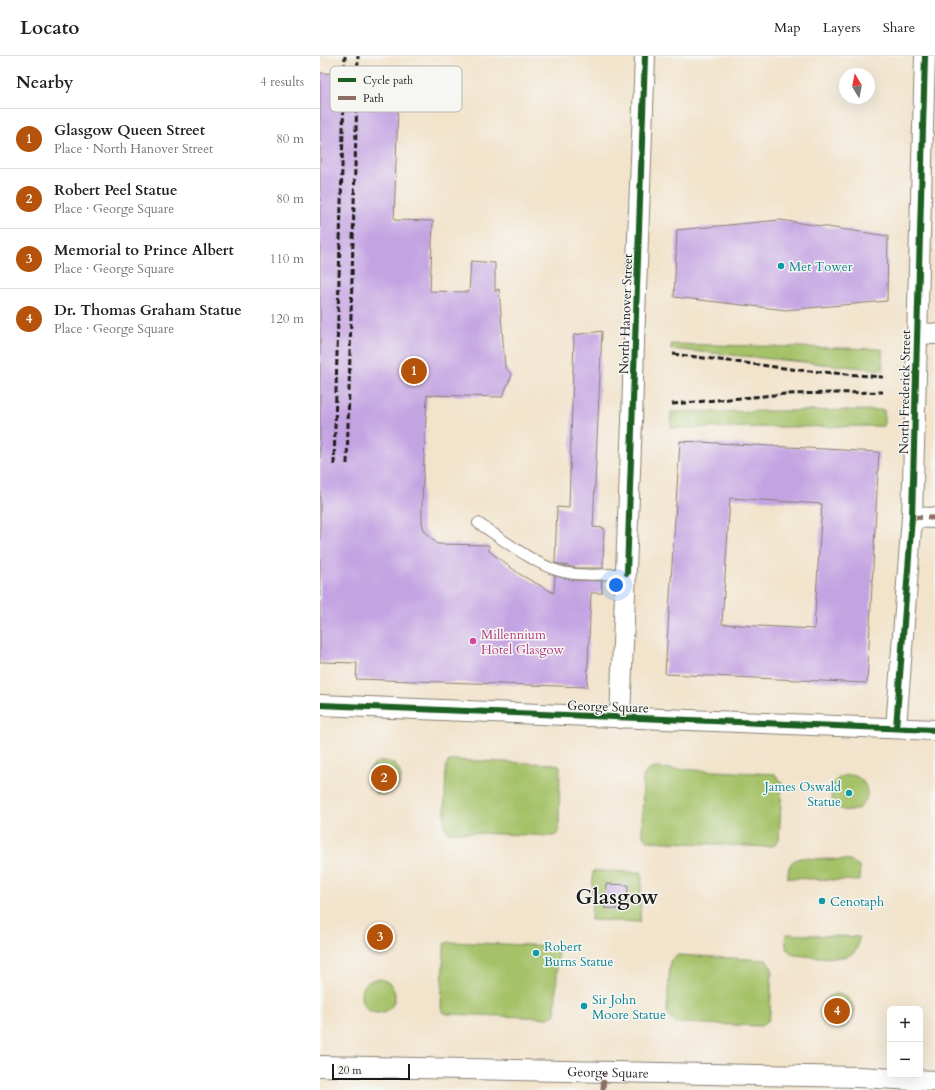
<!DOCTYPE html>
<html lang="en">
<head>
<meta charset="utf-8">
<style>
  :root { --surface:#fff; --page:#f2f2f2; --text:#202124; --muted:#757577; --line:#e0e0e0; --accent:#b45309 }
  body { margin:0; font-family:Cardo,serif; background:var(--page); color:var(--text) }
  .controls { position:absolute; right:12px; bottom:12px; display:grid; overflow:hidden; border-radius:6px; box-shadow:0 4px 16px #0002 }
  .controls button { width:36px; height:36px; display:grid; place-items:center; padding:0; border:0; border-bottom:1px solid var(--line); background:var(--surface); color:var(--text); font:20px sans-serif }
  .compass { position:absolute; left:519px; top:12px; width:36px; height:36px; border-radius:50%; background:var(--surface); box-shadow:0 4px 16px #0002; rotate:350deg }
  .scale { position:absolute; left:12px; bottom:10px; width:78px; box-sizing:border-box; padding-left:4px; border:2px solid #1c1c1c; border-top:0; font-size:11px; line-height:14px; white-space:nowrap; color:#1c1c1c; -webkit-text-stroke:3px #f6f6f2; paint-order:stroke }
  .you { position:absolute; left:296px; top:529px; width:14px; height:14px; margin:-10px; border:3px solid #fff; border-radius:50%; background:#1a73e8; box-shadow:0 0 0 6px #1a73e833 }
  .badge { display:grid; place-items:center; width:26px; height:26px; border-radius:50%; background:var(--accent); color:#fff; font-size:13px; font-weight:700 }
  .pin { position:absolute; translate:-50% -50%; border:2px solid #fff; box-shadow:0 1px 4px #0006 }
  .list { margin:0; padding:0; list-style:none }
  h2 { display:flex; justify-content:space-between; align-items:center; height:52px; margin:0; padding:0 16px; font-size:17px }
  h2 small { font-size:13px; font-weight:400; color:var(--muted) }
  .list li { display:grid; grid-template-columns:26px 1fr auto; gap:12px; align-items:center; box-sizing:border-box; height:60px; padding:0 16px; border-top:1px solid var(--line) }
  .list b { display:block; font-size:15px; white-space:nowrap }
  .list p { margin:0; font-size:13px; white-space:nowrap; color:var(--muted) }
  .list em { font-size:13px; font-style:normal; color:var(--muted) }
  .map { position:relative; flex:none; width:615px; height:1034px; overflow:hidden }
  header { display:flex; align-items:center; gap:24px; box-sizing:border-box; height:56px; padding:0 20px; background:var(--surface); border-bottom:1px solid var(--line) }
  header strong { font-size:19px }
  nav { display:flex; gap:22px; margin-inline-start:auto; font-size:14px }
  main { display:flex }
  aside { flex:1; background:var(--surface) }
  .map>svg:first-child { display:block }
  .green { fill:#a6c269; stroke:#616f42 }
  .building { fill:#c4a3e2; fill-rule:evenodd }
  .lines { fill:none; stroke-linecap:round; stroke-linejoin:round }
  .lane-casing { stroke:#878074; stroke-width:12 }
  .street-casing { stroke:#878074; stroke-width:22 }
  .lane { stroke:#fff; stroke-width:10 }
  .street { stroke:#fff; stroke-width:20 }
  .rail { stroke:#1c1c1c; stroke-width:3; stroke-dasharray:6 3; stroke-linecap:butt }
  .street-bridge-casing { stroke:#878074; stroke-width:22; stroke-linecap:butt }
  .street-bridge { stroke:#fff; stroke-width:20 }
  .quiet { stroke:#8d6e63; stroke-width:5; stroke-dasharray:10 5; stroke-linecap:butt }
  .cycleway-casing { stroke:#f6f6f2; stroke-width:8 }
  .cycleway { stroke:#1b5e20; stroke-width:6 }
  .culture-dot { fill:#0f9aa8; stroke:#f6f6f2; stroke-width:1.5 }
  .hotel-dot { fill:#d1479c; stroke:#f6f6f2; stroke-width:1.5 }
  .labels { text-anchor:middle; stroke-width:3; stroke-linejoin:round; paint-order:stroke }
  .culture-label { font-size:13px; fill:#0d838f; stroke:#f6f6f2; text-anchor:start }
  .street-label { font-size:13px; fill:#1c1c1c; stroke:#f6f6f2 }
  .hotel-label { font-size:13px; fill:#b23c85; stroke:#f6f6f2; text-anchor:start }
  .town-label { font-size:21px; font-weight:bold; fill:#1c1c1c; stroke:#f6f6f2 }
  .key { fill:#f6f6f2; stroke:#b5b5b2; stroke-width:1 }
  .key-label { font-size:11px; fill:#1c1c1c }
</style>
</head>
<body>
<header>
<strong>Locato</strong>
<nav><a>Map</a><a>Layers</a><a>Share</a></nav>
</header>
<main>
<aside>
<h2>Nearby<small>4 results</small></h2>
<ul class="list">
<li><span class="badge">1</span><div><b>Glasgow Queen Street</b><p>Place · North Hanover Street</p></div><em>80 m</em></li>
<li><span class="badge">2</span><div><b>Robert Peel Statue</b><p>Place · George Square</p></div><em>80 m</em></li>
<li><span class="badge">3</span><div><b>Memorial to Prince Albert</b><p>Place · George Square</p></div><em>110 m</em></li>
<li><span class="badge">4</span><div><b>Dr. Thomas Graham Statue</b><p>Place · George Square</p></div><em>120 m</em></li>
</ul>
</aside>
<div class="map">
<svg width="615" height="1034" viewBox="0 0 615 1034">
  <rect width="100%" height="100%" fill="#f6f6f2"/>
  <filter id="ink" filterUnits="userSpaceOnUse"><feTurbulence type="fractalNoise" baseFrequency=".025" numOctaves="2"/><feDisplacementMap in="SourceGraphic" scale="8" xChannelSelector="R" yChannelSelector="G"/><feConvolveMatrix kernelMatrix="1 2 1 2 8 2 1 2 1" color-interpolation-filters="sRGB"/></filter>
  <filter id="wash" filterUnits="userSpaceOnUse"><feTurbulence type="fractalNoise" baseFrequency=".012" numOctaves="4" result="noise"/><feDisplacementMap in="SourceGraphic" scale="16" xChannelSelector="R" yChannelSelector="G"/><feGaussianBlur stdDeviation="0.9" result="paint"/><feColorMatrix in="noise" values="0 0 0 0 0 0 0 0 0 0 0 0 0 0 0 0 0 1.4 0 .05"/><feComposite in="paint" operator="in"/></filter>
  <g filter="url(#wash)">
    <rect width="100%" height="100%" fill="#f2e3cb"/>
    <path class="green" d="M351 288 562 293 563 314 351 293Z
      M564 354V370L351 372V356Z
      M133 704 234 708 240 710 239 774 237 779 232 780 128 776 124 769 126 711 128 706Z
      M47 722a17 17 0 1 1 34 0a17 17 0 1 1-34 0Z
      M334 712 455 718 462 728 459 783 455 789 448 791 328 785 323 781 322 774 323 721 327 715Z
      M511 737a18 18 0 1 1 36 0a18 18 0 1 1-36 0Z
      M480 802 530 804 539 810 540 825 468 822C468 812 469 805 480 802Z
      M273 815 322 816 320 866 271 864Z
      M466 878 539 881C538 888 538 894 532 898 521 905 487 900 474 899 465 894 465 888 466 878Z
      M131 886 234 890 237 892 238 897 235 958 229 962 128 958 123 956 121 951 124 890 125 887Z
      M358 899 446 904 452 912 450 958 448 965 441 970 358 967C351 965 349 962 347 955L350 905Z
      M41 940a17 17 0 1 1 34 0a17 17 0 1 1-34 0Z
      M500 955a17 17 0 1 1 34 0a17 17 0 1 1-34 0Z"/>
    <g id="blocks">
      <path class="building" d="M0 17 79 20 74 164 113 165 110 235 149 236 151 205 175 207V235L179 233 185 311 192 319 182 341 107 339 102 445V467L104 474 117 488 169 489V495L201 519 234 537 235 520 255 524 282 525V537H271L267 631 36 623 37 607 0 606Z
        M460 164 568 180 567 245 466 254 354 241 357 174Z
        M282 275 273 471 284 472 283 512H256L235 507 237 451 249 452 254 279Z
        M360 385 559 396 547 627 345 618ZM410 442 502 448 494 573 402 568Z
        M286 828 308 829 307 854 284 852Z"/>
    </g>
  </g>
  <g filter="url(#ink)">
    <use href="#blocks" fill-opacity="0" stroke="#878074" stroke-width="1"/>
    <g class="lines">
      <defs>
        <path id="lane" d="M158 467C181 482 214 508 239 515 260 521 285 518 307 517"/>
        <g id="street">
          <path d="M597 277 615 278"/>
          <path d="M314 286 325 0"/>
          <path d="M592 461 615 462"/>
          <path d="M0 649 615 674"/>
          <path d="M300 662 312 365"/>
          <path d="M576 672 592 461 605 0"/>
          <path id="s1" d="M0 1010 538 1021 615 1025"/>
        </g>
      </defs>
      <use href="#lane" class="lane-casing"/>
      <use href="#street" class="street-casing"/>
      <use href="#lane" class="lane"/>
      <use href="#street" class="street"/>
      <path class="rail" d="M353 298 479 314 563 321
        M352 348 466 338 563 336
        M27 408 38 0
        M14 409 25 0"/>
      <defs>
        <path id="street-bridge" d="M312 365 314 286"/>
      </defs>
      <use href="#street-bridge" class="street-bridge-casing"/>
      <use href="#street-bridge" class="street-bridge"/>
      <path class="quiet" d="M592 461 615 462
        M283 1034 284 1017"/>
      <defs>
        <path id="cycleway" d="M307 517 325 0
          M0 649 615 674
          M576 672 592 461 605 0"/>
      </defs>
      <use href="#cycleway" class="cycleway-casing"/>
      <use href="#cycleway" class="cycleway"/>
    </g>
  </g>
  <g class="culture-dot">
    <circle cx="461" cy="210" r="4"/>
    <circle cx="529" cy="737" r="4"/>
    <circle cx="502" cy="845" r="4"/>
    <circle cx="216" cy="897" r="4"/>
    <circle cx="264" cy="950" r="4"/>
  </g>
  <circle class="hotel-dot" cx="153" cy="585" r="4"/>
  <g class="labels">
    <g class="culture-label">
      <text x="469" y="215">Met Tower</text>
      <text x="521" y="735" text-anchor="end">James Oswald<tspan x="521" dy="15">Statue</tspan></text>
      <text x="510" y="850">Cenotaph</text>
      <text x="224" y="895">Robert<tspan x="224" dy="15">Burns Statue</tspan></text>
      <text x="272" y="948">Sir John<tspan x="272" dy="15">Moore Statue</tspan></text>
    </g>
    <g class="street-label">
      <text transform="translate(305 258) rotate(-88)" y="5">North Hanover Street</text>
      <text transform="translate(584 336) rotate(-89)" y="5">North Frederick Street</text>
      <text transform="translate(288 650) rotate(2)" y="5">George Square</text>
      <text dy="5" stroke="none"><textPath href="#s1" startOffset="288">George Square</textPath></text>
    </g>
    <g class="hotel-label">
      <text x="161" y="583">Millennium<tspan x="161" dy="15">Hotel Glasgow</tspan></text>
    </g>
    <g class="town-label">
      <text x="297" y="848">Glasgow</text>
    </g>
  </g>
  <rect x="10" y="10" width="132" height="46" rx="6" class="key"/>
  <rect x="18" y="22" width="18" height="4" fill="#1b5e20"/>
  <rect x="18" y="40" width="18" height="4" fill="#8d6e63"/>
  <g class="key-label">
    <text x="43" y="28">Cycle path</text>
    <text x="43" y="46">Path</text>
  </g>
</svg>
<div class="controls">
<button>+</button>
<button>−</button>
</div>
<svg class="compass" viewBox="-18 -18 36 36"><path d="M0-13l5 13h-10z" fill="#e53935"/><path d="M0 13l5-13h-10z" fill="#757577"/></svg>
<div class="scale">20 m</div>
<div class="you"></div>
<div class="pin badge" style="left:94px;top:315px">1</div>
<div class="pin badge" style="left:64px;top:722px">2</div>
<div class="pin badge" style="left:60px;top:881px">3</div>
<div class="pin badge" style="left:517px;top:955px">4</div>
</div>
</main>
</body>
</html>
